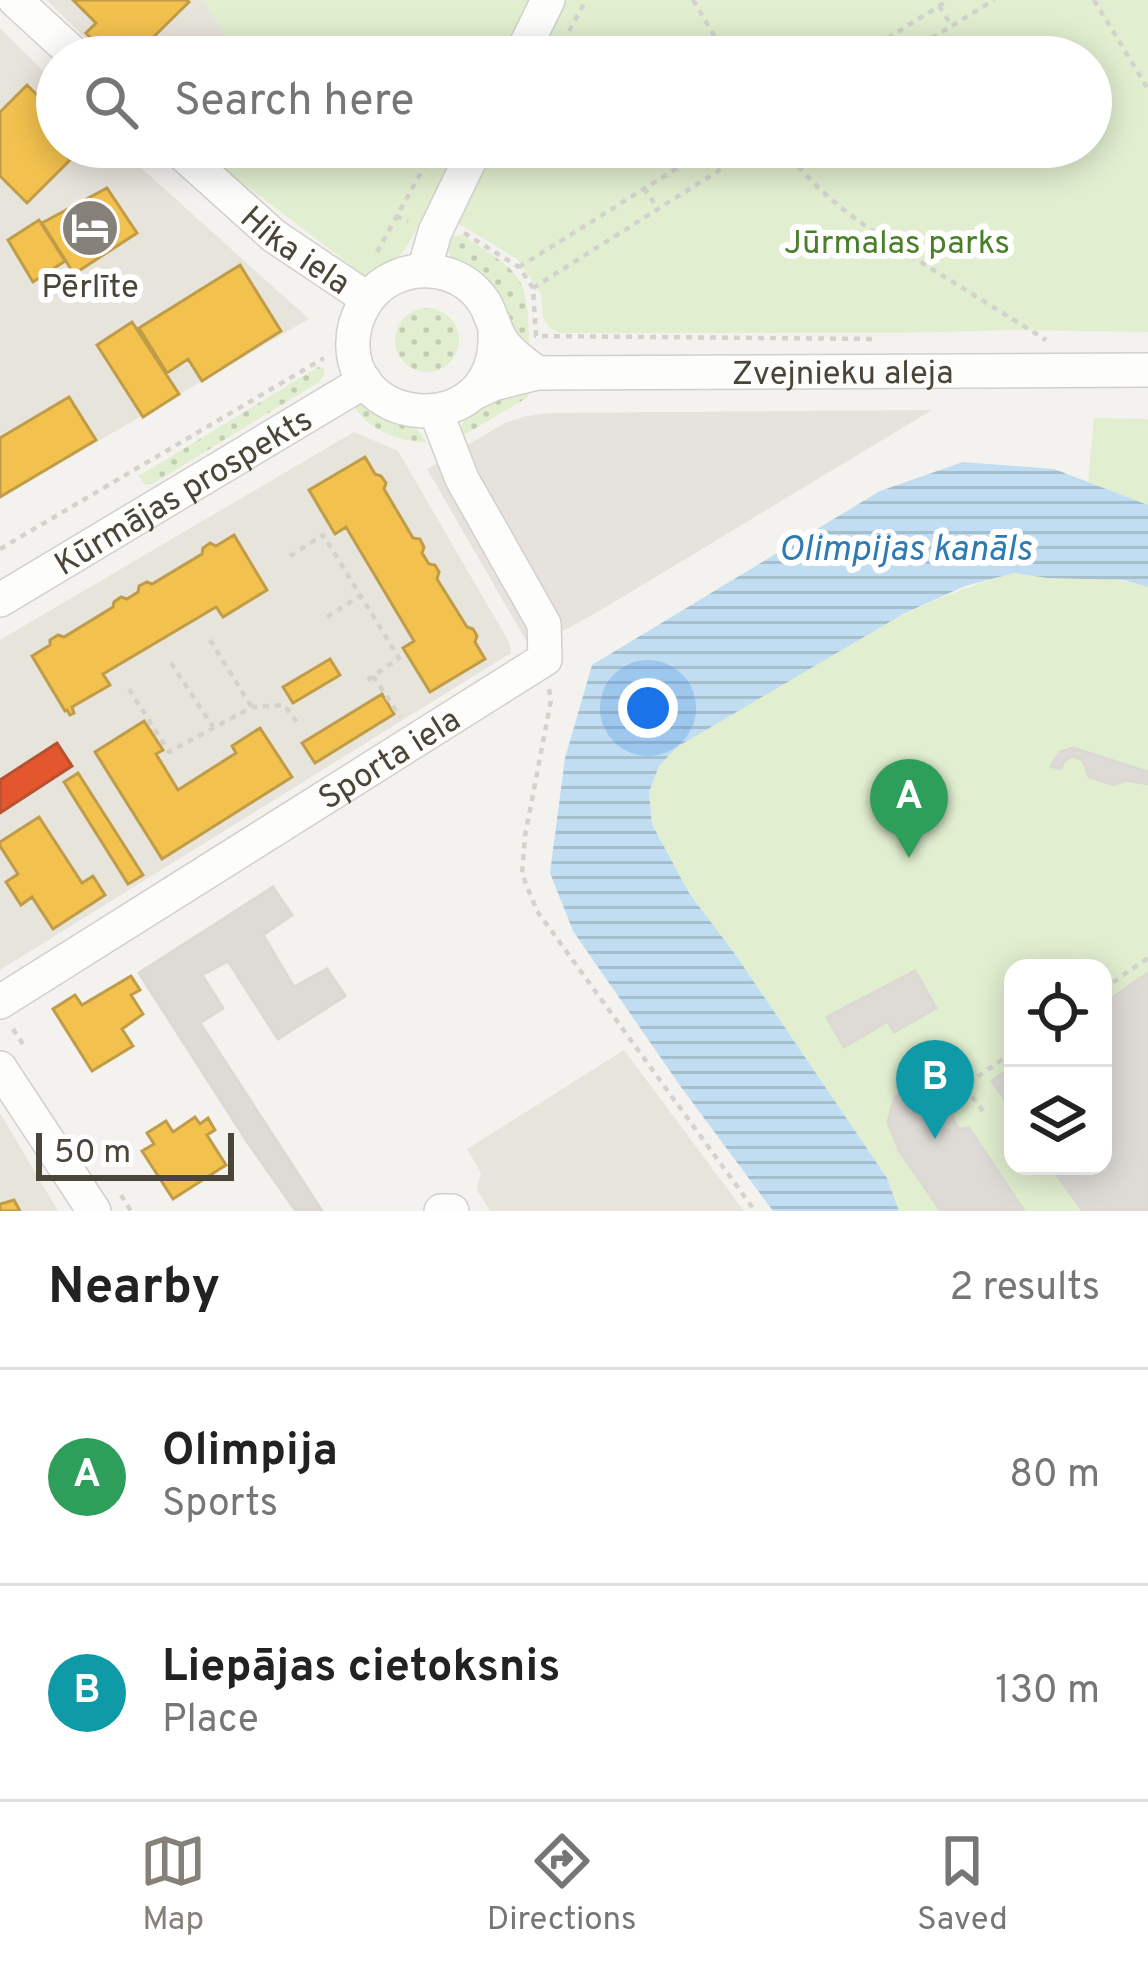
<!DOCTYPE html>
<html lang="en">
<head>
<meta charset="utf-8">
<style>
  :root { --surface:#fff; --page:#f2f2f2; --text:#222; --muted:#767676; --line:#e0e0e0; --accent:#868178 }
  body { margin:0; font-family:Overpass,sans-serif; background:var(--page); color:var(--text) }
  .controls { position:absolute; right:36px; bottom:36px; display:grid; overflow:hidden; border-radius:24px; box-shadow:0 6px 30px #0003 }
  .controls button { width:108px; height:108px; display:grid; place-items:center; padding:0; border:0; border-bottom:3px solid var(--line); background:var(--surface); color:var(--text); font:60px sans-serif }
  .scale { position:absolute; left:36px; bottom:30px; width:198px; box-sizing:border-box; padding-left:12px; border:6px solid #4b4439; border-top:0; font-size:33px; line-height:42px; white-space:nowrap; color:#4b4439; -webkit-text-stroke:9px #fff; paint-order:stroke }
  .you { position:absolute; left:648px; top:708px; width:42px; height:42px; margin:-30px; border:9px solid #fff; border-radius:50%; background:#1a73e8; box-shadow:0 0 0 18px #1a73e833 }
  .badge { display:grid; place-items:center; width:78px; height:78px; border-radius:50%; background:var(--accent); color:#fff; font-size:39px; font-weight:700 }
  .pin { position:absolute; translate:-50% -99px; filter:drop-shadow(0 3px 6px #0008) }
  .pin::after { content:''; position:absolute; top:63px; width:42px; height:36px; background:inherit; clip-path:polygon(0 0,100% 0,50% 100%) }
  .list { margin:0; padding:0; list-style:none }
  h2 { display:flex; justify-content:space-between; align-items:center; height:156px; margin:0; padding:0 48px; font-size:51px }
  h2 small { font-size:39px; font-weight:400; color:var(--muted) }
  .list li { display:grid; grid-template-columns:78px 1fr auto; gap:36px; align-items:center; box-sizing:border-box; height:216px; padding:0 48px; border-top:3px solid var(--line) }
  .list b { display:block; font-size:45px; white-space:nowrap }
  .list p { margin:0; font-size:39px; white-space:nowrap; color:var(--muted) }
  .list em { font-size:39px; font-style:normal; color:var(--muted) }
  .icon { flex:none; width:66px; height:66px; fill:none; stroke:currentColor; stroke-width:2; stroke-linecap:round; stroke-linejoin:round }
  .map { position:relative; flex:none; width:1148px; height:1211px; overflow:hidden }
  .search { position:absolute; background:var(--surface); box-shadow:0 6px 30px #0003; left:36px; right:36px; top:36px; height:132px; display:flex; align-items:center; gap:30px; box-sizing:border-box; padding:0 42px; border-radius:66px; color:var(--muted); font-size:45px }
  .sheet { height:588px; background:var(--surface) }
  nav { display:flex; justify-content:space-around; align-items:center; box-sizing:border-box; height:168px; border-top:3px solid var(--line); background:var(--surface); font-size:33px; color:var(--muted) }
  nav a { display:grid; justify-items:center; gap:6px }
  nav .on { color:var(--accent) }
  .map>svg:first-child { display:block }
  .residential { fill:#e7e4dc }
  .grass { fill:url(#grass-dots) }
  .park { fill:#e1eecf; fill-rule:evenodd }
  .parking { fill:#e6e3df }
  .water { fill:url(#water-rules) }
  .homes { fill:#f2c14e; stroke:#c09c48; stroke-width:3 }
  .shops { fill:#e4572e; stroke:#b65131; stroke-width:3 }
  .building { fill:#dedbd6; stroke:#dcd9d4; stroke-width:3 }
  .lines { fill:none; stroke-linecap:round; stroke-linejoin:round }
  .minor-casing { stroke:#d2d0cb; stroke-width:36 }
  .path { stroke:#d3d2cc; stroke-width:4.5; stroke-dasharray:6 6; stroke-linecap:butt }
  .minor { stroke:#fdfdfc; stroke-width:33 }
  .labels { text-anchor:middle; stroke-width:12; stroke-linejoin:round; paint-order:stroke }
  .park-label { font-size:33px; fill:#4a7f2a; stroke:#fff }
  .street-label { font-size:33px; fill:#4b4439; stroke:#fff }
  .poi-label { font-size:33px; fill:#4b4439; stroke:#fff }
  .water-label { font-size:36px; font-style:italic; fill:#2e7ab2; stroke:#fff }
</style>
</head>
<body>
<div class="map">
<svg width="1148" height="1211" viewBox="0 0 1148 1211">
  <defs>
    <pattern id="grass-dots" width="8" height="8" patternUnits="userSpaceOnUse" patternTransform="scale(3)"><rect width="8" height="8" fill="#e1eecf"/><path d="M2 2h.1M6 6h.1" fill="none" stroke="#c3cdb2" stroke-width="1.8" stroke-linecap="round"/></pattern>
    <pattern id="water-rules" width="6" height="5" patternUnits="userSpaceOnUse" patternTransform="scale(3)"><rect width="6" height="5" fill="#c0ddf1"/><path d="M0 2.5h6" fill="none" stroke="#a6bfcf"/></pattern>
  </defs>
  <rect width="100%" height="100%" fill="#f4f2ee"/>
  <path class="residential" d="M47 0H203L239 57H104Z
    M0 28 57 85V147H118L309 319 0 498Z
    M354 432 398 451 509 642 511 653 0 970V640Z
    M624 1050 744 1211H490L477 1190 481 1173 467 1149Z
    M0 1113 58 1211H0Z"/>
  <path class="grass" d="M462 235C523 275 528 273 529 348L449 253 443 237Z
    M395 340a32 32 0 1 1 64 0a32 32 0 1 1-64 0Z
    M318 367 324 369V375L319 382 154 483 145 485 139 476Z
    M529 390 528 397 459 438C463 401 499 399 529 390Z
    M363 404 414 425 427 443C398 440 370 432 354 406Z"/>
  <path class="park" d="M203 0H1148V332L1018 330 897 333H560L549 327 543 317 541 294 517 259 429 206C412 233 401 273 365 276L216 163 233 147H1091V57H239Z
    M1094 418 1148 419V505L1088 482Z
    M1014 573C1059 580 1105 574 1148 587V1211H899L887 1178 735 954 689 893 652 823 649 793 659 766 677 747C783 682 893 605 1014 573ZM1013 968H1103V1166H1013Z"/>
  <path class="parking" d="M932 410 601 610 531 649 427 469 505 423 526 416 550 413Z"/>
  <path class="water" d="M963 462 1054 469 1148 505V587L1123 580 1048 578 1014 573 965 586 903 614 677 747 659 766 649 792 652 824 689 893 735 954 887 1178 899 1211H773L681 1087 573 931 550 873 565 758 592 665 880 491Z"/>
  <path class="homes" d="M73 0H187L189 2 133 57H129L122 50 115 57H109L86 33 96 23Z
    M27 85 57 115V147L70 160 27 203 0 176V112Z
    M107 188 137 233 74 274 42 223Z
    M39 220 65 261 33 282 8 240Z
    M240 265 281 331 202 381 188 359 167 373 139 328Z
    M132 322 179 394 143 417 97 345Z
    M69 397 96 440 0 497V438Z
    M365 457 375 474 381 476 386 483 384 489 413 538 420 539 424 547 422 553 429 564 435 565 439 572 437 579 467 627 473 629 477 636 475 642 485 659 430 692 403 648 414 641 346 527 335 534 309 490Z
    M234 535 267 590 223 617 216 607 103 674 110 685 72 707 74 713 70 715 67 710 65 711 32 656 50 645V640L58 635 64 637 113 607 114 602 121 597 127 599 138 592 139 586 147 582 152 584 202 554 203 548 210 543 216 546Z
    M330 659 340 675 293 703 283 687Z
    M382 694 394 714 315 763 302 743Z
    M144 721 163 750 156 754 178 790 236 753 232 746 260 728 292 777 162 859 95 752Z
    M78 773 143 875 128 884 64 782Z
    M39 817 82 883 93 876 105 895 53 929 32 897 21 905 6 882 18 874 0 846V842Z
    M131 976 140 990 131 995 143 1014 122 1029 133 1046 92 1071 53 1009 75 995 82 1005Z
    M195 1117 200 1124 208 1118 215 1130 207 1135 226 1165 173 1199 142 1151 154 1144 147 1133 166 1121 173 1132Z
    M14 1200 20 1211H0V1204Z"/>
  <path class="shops" d="M57 743 72 766 0 813V780Z"/>
  <path class="building" d="M1073 748 1148 772V784L1126 780 1114 785 1089 777 1083 760 1073 756 1065 760 1060 769 1051 766 1060 752Z
    M273 887 292 915 263 935 294 987 327 969 345 996 278 1039 228 961 202 975 223 1008 200 1023 322 1211H296L248 1143 139 973Z
    M915 971 936 1008 894 1032 888 1021 844 1047 827 1017Z
    M1148 973V1211H1083L1051 1166H1103V1004Z
    M1013 1067V1111L992 1081Z
    M920 1077 937 1085 958 1129 969 1128 1024 1211H941L899 1150 888 1122 895 1097Z"/>
  <g class="lines">
    <defs>
      <g id="minor">
        <path d="M15 0 77 57"/>
        <path d="M520 57 548 0"/>
        <path id="s1" d="M175 147 274 236 356 291 369 297"/>
        <path d="M424 270 435 232 476 147"/>
        <path d="M495 331C501 448 332 428 355 326 360 309 370 292 386 282 418 262 462 269 484 302 492 315 494 330 503 343 511 355 526 364 537 373"/>
        <path id="s2" d="M474 393 493 384 537 373 1148 370"/>
        <path id="s3" d="M0 600 365 381"/>
        <path id="s4" d="M0 1002 545 659 544 624 462 479 436 412"/>
        <path d="M0 1068 94 1211"/>
        <path d="M441 1211H452"/>
      </g>
    </defs>
    <use href="#minor" class="minor-casing"/>
    <path class="path" d="M693 0 727 57
      M1094 0 1148 89
      M939 6 952 26
      M569 31 586 0
      M857 57 949 0
      M901 57 994 0
      M784 147C820 200 873 232 927 266 966 290 1006 315 1046 340
      M644 188 658 209
      M396 216 408 221
      M464 233 519 267 533 288 536 336 878 339
      M377 252 435 147
      M519 267 711 147
      M533 288 756 147
      M0 549 324 358
      M290 556 323 535 399 658 366 681
      M327 617 366 592
      M210 640 251 706
      M171 663 213 727
      M373 676 400 717
      M129 689 169 752 252 707 284 705 297 722
      M549 689 551 700 525 836 522 874 537 911 755 1211
      M1103 989 1148 958
      M13 1029 26 1049
      M983 1111 964 1086 1013 1052
      M121 1195 131 1211"/>
    <use href="#minor" class="minor"/>
  </g>
  <defs>
    <symbol id="hotel-disc" viewBox="-11 -11 22 22"><circle r="9.5" fill="#868178" stroke="#fff"/><path d="M-6-4.5h1.5V1H6V5H4.5V3h-9V5H-6ZM-4 0a1.8 1.8 0 1 1 3.6 0ZM.5 0V-2.5h3Q6-2.5 6 0Z" fill="#fff"/></symbol>
  </defs>
  <g fill-rule="evenodd">
    <use href="#hotel-disc" x="57" y="195" width="66" height="66"/>
  </g>
  <g class="labels">
    <g class="park-label">
      <text x="897" y="253">Jūrmalas parks</text>
    </g>
    <g class="street-label">
      <text dy="12" stroke="none"><textPath href="#s1" startOffset="159">Hika iela</textPath></text>
      <text dy="12" stroke="none"><textPath href="#s2" startOffset="372">Zvejnieku aleja</textPath></text>
      <text dy="12" stroke="none"><textPath href="#s3" startOffset="213">Kūrmājas prospekts</textPath></text>
      <text dy="12" stroke="none"><textPath href="#s4" startOffset="459">Sporta iela</textPath></text>
    </g>
    <g class="poi-label">
      <text x="90" y="297">Pērlīte</text>
    </g>
    <g class="water-label">
      <text x="905" y="560">Olimpijas kanāls</text>
    </g>
  </g>
</svg>
<div class="controls">
<button><svg class="icon" aria-label="locate" viewBox="0 0 24 24"><circle cx="12" cy="12" r="6"/><path d="M12 2v4M12 18v4M2 12h4M18 12h4"/></svg></button>
<button><svg class="icon" aria-label="layers" viewBox="0 0 24 24"><path d="M12 4l9 5-9 5-9-5zM3 14l9 5 9-5"/></svg></button>
</div>
<div class="scale">50 m</div>
<div class="you"></div>
<div class="pin badge" style="left:909px;top:858px;background:#2e9e5b">A</div>
<div class="pin badge" style="left:935px;top:1139px;background:#0f9aa8">B</div>
<div class="search"><svg class="icon" aria-label="search" viewBox="0 0 24 24"><circle cx="10" cy="10" r="6"/><path d="M15 15l6 6"/></svg>Search here</div>
</div>
<section class="sheet">
<h2>Nearby<small>2 results</small></h2>
<ul class="list">
<li><span class="badge" style="background:#2e9e5b">A</span><div><b>Olimpija</b><p>Sports</p></div><em>80 m</em></li>
<li><span class="badge" style="background:#0f9aa8">B</span><div><b>Liepājas cietoksnis</b><p>Place</p></div><em>130 m</em></li>
</ul>
</section>
<nav>
<a class="on"><svg class="icon" aria-label="map" viewBox="0 0 24 24"><path d="M3 6l6-2 6 2 6-2v14l-6 2-6-2-6 2zM9 4v14M15 6v14"/></svg>Map</a>
<a><svg class="icon" aria-label="directions" viewBox="0 0 24 24"><path d="M12 3l9 9-9 9-9-9zM9 14v-3h6M13 9l2 2-2 2"/></svg>Directions</a>
<a><svg class="icon" aria-label="saved" viewBox="0 0 24 24"><path d="M7 4h10v16l-5-4-5 4z"/></svg>Saved</a>
</nav>
</body>
</html>
